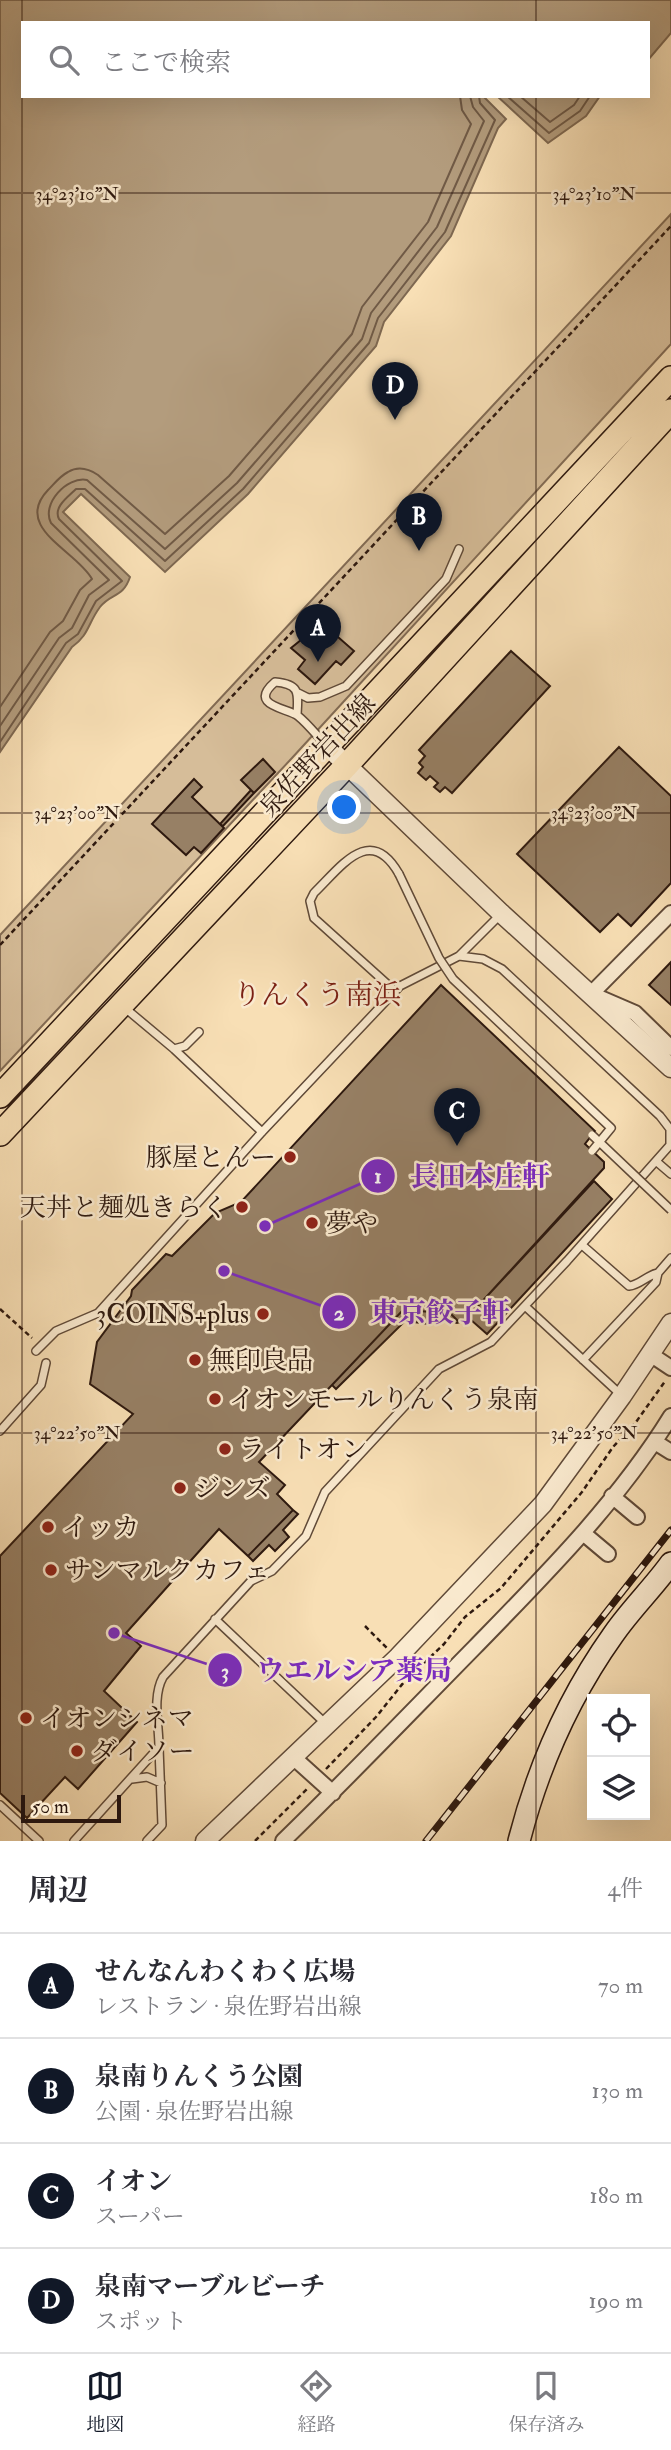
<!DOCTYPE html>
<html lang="ja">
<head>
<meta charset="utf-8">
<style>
  :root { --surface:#fff; --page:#f2f2f3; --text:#2b2b33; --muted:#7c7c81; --line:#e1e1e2; --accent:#111827 }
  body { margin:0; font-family:"IM FELL Double Pica","Noto Serif JP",serif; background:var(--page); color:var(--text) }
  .controls { position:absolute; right:21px; bottom:21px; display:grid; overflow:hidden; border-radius:0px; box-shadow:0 7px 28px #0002 }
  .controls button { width:63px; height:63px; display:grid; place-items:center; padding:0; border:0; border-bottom:2px solid var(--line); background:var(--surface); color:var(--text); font:35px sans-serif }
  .scale { position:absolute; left:21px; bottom:18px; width:100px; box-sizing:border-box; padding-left:7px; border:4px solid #2e190f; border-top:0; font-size:19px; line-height:24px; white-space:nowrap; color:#2e190f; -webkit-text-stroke:5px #faeacf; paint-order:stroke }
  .you { position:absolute; left:345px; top:808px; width:24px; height:24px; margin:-18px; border:5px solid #fff; border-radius:50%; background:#1a73e8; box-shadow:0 0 0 10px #1a73e833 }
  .badge { display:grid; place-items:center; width:46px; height:46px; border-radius:50%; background:var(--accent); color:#fff; font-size:23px; font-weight:700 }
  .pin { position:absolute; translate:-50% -58px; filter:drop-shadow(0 2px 4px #0008) }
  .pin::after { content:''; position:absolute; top:37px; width:24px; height:21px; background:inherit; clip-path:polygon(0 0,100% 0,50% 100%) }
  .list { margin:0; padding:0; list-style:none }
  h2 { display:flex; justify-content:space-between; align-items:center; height:91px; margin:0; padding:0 28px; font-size:30px }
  h2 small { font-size:23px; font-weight:400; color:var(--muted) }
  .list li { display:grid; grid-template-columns:46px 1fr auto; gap:21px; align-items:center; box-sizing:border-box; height:105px; padding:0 28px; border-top:2px solid var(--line) }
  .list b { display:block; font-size:26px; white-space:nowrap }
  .list p { margin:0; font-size:23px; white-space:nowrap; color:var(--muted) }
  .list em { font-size:23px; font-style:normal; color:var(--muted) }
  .icon { flex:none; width:38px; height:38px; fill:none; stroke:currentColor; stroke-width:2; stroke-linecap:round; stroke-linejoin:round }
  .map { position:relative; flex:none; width:671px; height:1841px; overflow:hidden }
  .search { position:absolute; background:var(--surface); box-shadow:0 7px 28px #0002; left:21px; right:21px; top:21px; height:77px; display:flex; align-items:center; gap:18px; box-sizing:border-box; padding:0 24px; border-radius:0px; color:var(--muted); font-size:26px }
  .sheet { height:511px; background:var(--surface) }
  nav { display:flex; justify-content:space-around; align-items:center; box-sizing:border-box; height:98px; border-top:2px solid var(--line); background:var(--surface); font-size:19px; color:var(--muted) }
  nav a { display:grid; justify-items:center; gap:4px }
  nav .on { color:var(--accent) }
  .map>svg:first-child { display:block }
  .green { fill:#d6bd99; stroke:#826b54; stroke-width:2 }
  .water { fill:#b39c7d; stroke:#7e6851; stroke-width:2 }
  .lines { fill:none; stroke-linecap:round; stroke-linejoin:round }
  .shore { stroke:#705a46; stroke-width:2 }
  .building { fill:#978065; stroke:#2e190f; stroke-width:2 }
  .service-casing { stroke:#604a38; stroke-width:10 }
  .minor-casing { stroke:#604a38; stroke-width:18 }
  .tertiary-casing { stroke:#604a38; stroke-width:21 }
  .secondary-casing { stroke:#2e190f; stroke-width:24 }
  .primary-casing { stroke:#2e190f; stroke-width:26 }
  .path { stroke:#2e190f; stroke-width:2.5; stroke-dasharray:5 3.5; stroke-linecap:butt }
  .service { stroke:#faeacf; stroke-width:7 }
  .minor { stroke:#faeacf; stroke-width:14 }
  .tertiary { stroke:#faeacf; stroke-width:18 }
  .secondary { stroke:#faeacf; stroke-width:21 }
  .primary { stroke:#f8dfb5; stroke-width:23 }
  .rail-casing { stroke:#2e190f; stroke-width:7 }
  .rail { stroke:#faeacf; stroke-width:4.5; stroke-dasharray:13; stroke-linecap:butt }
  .service-bridge-casing { stroke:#604a38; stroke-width:10; stroke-linecap:butt }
  .service-bridge { stroke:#faeacf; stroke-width:7 }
  .ticks { fill:none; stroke:#2e190f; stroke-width:2; stroke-opacity:0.45 }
  .poi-dot { fill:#8f2418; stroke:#faeacf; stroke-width:2.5 }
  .labels { text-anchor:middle; stroke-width:5; stroke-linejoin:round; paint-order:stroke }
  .street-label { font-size:26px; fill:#2e190f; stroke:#faeacf }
  .poi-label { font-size:26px; fill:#2e190f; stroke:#faeacf; text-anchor:start }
  .neighbourhood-label { font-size:28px; fill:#7a1f14; stroke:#faeacf }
  .ticks-label { font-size:18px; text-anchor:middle; fill:#2e190f; stroke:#faeacf; stroke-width:5; stroke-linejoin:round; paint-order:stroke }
  .leader { fill:none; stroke:#7b2cbf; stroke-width:2.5 }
  .callout-dot { fill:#7b2cbf; stroke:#faeacf; stroke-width:2.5 }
  .mark-label { font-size:21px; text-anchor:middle; font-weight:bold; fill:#fff }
  .callout-label { font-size:28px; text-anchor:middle; font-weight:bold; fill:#7b2cbf; stroke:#faeacf; stroke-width:5; stroke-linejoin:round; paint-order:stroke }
</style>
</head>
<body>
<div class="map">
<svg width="671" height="1841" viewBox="0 0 671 1841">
  <rect width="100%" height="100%" fill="#f8dfb5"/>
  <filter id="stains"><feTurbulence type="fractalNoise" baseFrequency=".00286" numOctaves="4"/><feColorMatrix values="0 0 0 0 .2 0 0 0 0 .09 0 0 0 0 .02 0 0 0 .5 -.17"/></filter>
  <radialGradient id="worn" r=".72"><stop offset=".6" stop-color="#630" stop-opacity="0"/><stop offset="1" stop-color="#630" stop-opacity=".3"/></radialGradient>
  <path class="green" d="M671 214V344L292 758 0 1071V935Z"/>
  <path class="water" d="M0 0H671V33L648 60V23H23V96H483L506 119 498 128 451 236 384 322 376 346 248 494 165 572 81 494 63 512 130 577C123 598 111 593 100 607 88 623 89 635 72 647L0 752Z
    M497 96H600L586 116 548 143Z"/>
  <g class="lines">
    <path class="shore" d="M507 96 549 133 580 111 590 96
      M520 96 550 122 574 105 580 96
      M0 707 50 632 63 621 80 590 92 579C77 551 12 528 48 490 54 484 60 476 68 472 78 466 89 469 98 475L165 534 229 476 352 334 362 307 428 222 471 124 462 110 460 96
      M0 726 59 638 72 628 89 595 109 580 51 523C41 504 67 476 87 480L165 549 237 483 362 339 371 313 437 227 484 121 473 107 470 96
      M0 742 66 643 78 634 96 601 122 581 59 519C53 507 68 497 76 489H85L165 561 243 489 369 343 378 318 445 232 495 120 480 103 479 96"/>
  </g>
  <path class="building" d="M322 623 354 651 341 665 336 661 315 684 298 669 305 660 291 648Z
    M511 651 550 686 452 793 445 787 440 792 434 787 438 783 430 776 426 780 418 773 423 767 419 763 425 756 419 750Z
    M619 747 671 796V883L631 926 618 914 600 932 517 854Z
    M263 759 275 772 254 793 241 780Z
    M194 779 202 787 192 797 224 828 201 853 194 847 186 855 152 824Z
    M251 790 254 793 223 826 220 824Z
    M671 962V1005L649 985Z
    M441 985 595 1131 585 1144 604 1162V1168L467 1318 458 1321 441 1304 432 1312 403 1310 259 1462 285 1485 277 1494 293 1510 248 1556 219 1529 126 1633 141 1646 104 1691 137 1722 78 1789 65 1777 27 1818 0 1793V1556L133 1414 90 1384 97 1342 131 1296 132 1290 166 1254 172 1256 215 1213 241 1202Z
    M594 1181 612 1199 487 1334 470 1319 457 1323 441 1319 429 1324 405 1321 336 1389 332 1385 403 1310 432 1312 441 1304 458 1321 467 1318Z
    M293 1510 298 1514 283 1530 289 1537 275 1551 269 1545 253 1561 248 1556Z"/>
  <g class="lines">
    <defs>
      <path id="service" d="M298 693 308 698 320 697 346 686 446 579 459 549
        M297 715C298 694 301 684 275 682 247 706 288 708 298 716 308 724 317 736 326 745
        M395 991 314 918 310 901 314 893C341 867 370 823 399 874
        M125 1008 174 1049 262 1132
        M174 1049 185 1046 199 1032
        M657 1162 671 1174
        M582 1245 629 1286C640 1285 647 1275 658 1273
        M526 1307 620 1394
        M36 1351 56 1331 98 1313 262 1132 400 986 459 956 501 914
        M583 1360 656 1282 658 1273 671 1258
        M0 1431 41 1385 46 1363
        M215 1619 326 1724
        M132 1779 147 1777 161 1783
        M0 1805 39 1841
        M74 1841 159 1747C159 1725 152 1697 163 1677L251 1581 272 1571 306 1536 325 1492 439 1369 491 1342 567 1261 670 1145V1129L660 1116 502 969 483 959 459 956
        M147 1841 162 1825 159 1748"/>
      <path id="minor" d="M671 913 591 994 635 1013 671 1048
        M650 1354 671 1368
        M655 1442 671 1452
        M612 1496 637 1517
        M583 1533 608 1554
        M293 1757 333 1793
        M283 1841C348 1778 411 1712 475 1647 545 1575 618 1502 671 1416"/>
      <path id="tertiary" d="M328 747 501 913 671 1068
        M205 1841 398 1657 543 1504 622 1396 671 1323"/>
      <path id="secondary" d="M519 1841C538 1767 569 1697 613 1635 630 1610 653 1588 671 1563"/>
      <path id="primary" d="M0 1096 671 378
        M0 1134 346 766 671 411"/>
    </defs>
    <use href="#service" class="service-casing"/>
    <use href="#minor" class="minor-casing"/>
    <use href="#tertiary" class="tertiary-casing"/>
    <use href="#secondary" class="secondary-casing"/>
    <use href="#primary" class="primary-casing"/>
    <path class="path" d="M0 945 671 226
      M0 1309 32 1338
      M365 1626 387 1648
      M326 1769 376 1717 404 1682 444 1644 465 1617 501 1588 582 1492 613 1447 636 1422 666 1380
      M255 1841 307 1789"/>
    <use href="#service" class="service"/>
    <use href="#minor" class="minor"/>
    <use href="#tertiary" class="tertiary"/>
    <use href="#secondary" class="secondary"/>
    <use href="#primary" class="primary"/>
    <defs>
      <path id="rail" d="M426 1841 671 1530"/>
    </defs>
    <use href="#rail" class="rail-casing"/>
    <use href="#rail" class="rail"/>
    <defs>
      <path id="service-bridge" d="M399 874 439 958 453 979 611 1128 592 1151
        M592 1135 671 1210"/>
    </defs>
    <use href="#service-bridge" class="service-bridge-casing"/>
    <use href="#service-bridge" class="service-bridge"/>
  </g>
  <path class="ticks" d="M22 0V1841M536 0V23M536 96V1841M0 193H671M0 813H671M0 1433H671"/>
  <g class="poi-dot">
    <circle cx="290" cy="1157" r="7"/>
    <circle cx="242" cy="1207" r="7"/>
    <circle cx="312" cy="1223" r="7"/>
    <circle cx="263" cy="1314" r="7"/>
    <circle cx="195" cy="1360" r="7"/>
    <circle cx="215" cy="1399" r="7"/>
    <circle cx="225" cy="1449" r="7"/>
    <circle cx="180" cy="1488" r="7"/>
    <circle cx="48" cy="1527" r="7"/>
    <circle cx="51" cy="1570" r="7"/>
    <circle cx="26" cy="1718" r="7"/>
    <circle cx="77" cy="1751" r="7"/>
  </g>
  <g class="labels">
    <g class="street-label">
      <text transform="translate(317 755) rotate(-47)" y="9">泉佐野岩出線</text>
    </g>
    <g class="poi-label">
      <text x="276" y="1166" text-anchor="end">豚屋とんー</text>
      <text x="228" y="1216" text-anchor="end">天丼と麺処きらく</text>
      <text x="326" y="1232">夢や</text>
      <text x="249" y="1323" text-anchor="end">3COINS+plus</text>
      <text x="209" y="1369">無印良品</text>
      <text x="229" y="1408">イオンモールりんくう泉南</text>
      <text x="239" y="1458">ライトオン</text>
      <text x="194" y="1497">ジンズ</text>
      <text x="62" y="1536">イッカ</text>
      <text x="65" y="1579">サンマルクカフェ</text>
      <text x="40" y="1727">イオンシネマ</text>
      <text x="91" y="1760">ダイソー</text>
    </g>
    <g class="neighbourhood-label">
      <text x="317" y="1004">りんくう南浜</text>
    </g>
  </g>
  <g class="ticks-label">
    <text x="77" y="200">34°23'10"N</text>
    <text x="594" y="200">34°23'10"N</text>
    <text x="77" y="819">34°23'00"N</text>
    <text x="594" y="819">34°23'00"N</text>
    <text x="77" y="1439">34°22'50"N</text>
    <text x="594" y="1439">34°22'50"N</text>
  </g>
  <path class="leader" d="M265 1226L378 1176M224 1271L339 1312M114 1633L225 1670"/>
  <g class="callout-dot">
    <circle cx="265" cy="1226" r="7"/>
    <circle cx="224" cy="1271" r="7"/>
    <circle cx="114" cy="1633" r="7"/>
    <circle cx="378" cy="1176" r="18"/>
    <circle cx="339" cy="1312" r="18"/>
    <circle cx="225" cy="1670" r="18"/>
  </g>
  <g class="mark-label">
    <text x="378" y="1183">1</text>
    <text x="339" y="1320">2</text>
    <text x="225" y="1678">3</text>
  </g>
  <g class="callout-label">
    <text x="480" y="1186">長田本庄軒</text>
    <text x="440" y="1322">東京餃子軒</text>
    <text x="354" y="1680">ウエルシア薬局</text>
  </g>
  <rect width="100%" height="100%" filter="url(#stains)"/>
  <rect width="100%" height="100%" fill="url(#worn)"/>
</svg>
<div class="controls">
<button><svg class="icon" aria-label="locate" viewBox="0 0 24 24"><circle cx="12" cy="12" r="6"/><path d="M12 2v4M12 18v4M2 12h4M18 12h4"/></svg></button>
<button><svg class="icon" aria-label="layers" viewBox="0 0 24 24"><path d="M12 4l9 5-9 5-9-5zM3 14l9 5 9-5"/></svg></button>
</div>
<div class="scale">50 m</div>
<div class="you"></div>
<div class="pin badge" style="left:318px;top:662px">A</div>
<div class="pin badge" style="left:419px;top:551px">B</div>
<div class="pin badge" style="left:457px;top:1146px">C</div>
<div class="pin badge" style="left:395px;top:420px">D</div>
<div class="search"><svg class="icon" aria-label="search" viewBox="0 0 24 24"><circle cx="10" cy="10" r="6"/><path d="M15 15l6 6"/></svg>ここで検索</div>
</div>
<section class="sheet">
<h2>周辺<small>4件</small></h2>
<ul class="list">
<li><span class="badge">A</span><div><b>せんなんわくわく広場</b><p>レストラン · 泉佐野岩出線</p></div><em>70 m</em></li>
<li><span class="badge">B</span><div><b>泉南りんくう公園</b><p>公園 · 泉佐野岩出線</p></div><em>130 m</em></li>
<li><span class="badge">C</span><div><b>イオン</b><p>スーパー</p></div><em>180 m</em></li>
<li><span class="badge">D</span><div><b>泉南マーブルビーチ</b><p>スポット</p></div><em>190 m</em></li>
</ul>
</section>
<nav>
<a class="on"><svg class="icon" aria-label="map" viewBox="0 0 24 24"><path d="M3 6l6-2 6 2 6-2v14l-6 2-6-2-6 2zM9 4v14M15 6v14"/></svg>地図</a>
<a><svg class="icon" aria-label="directions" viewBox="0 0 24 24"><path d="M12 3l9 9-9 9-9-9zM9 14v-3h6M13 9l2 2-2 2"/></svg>経路</a>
<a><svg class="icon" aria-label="saved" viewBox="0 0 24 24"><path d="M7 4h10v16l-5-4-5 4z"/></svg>保存済み</a>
</nav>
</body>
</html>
